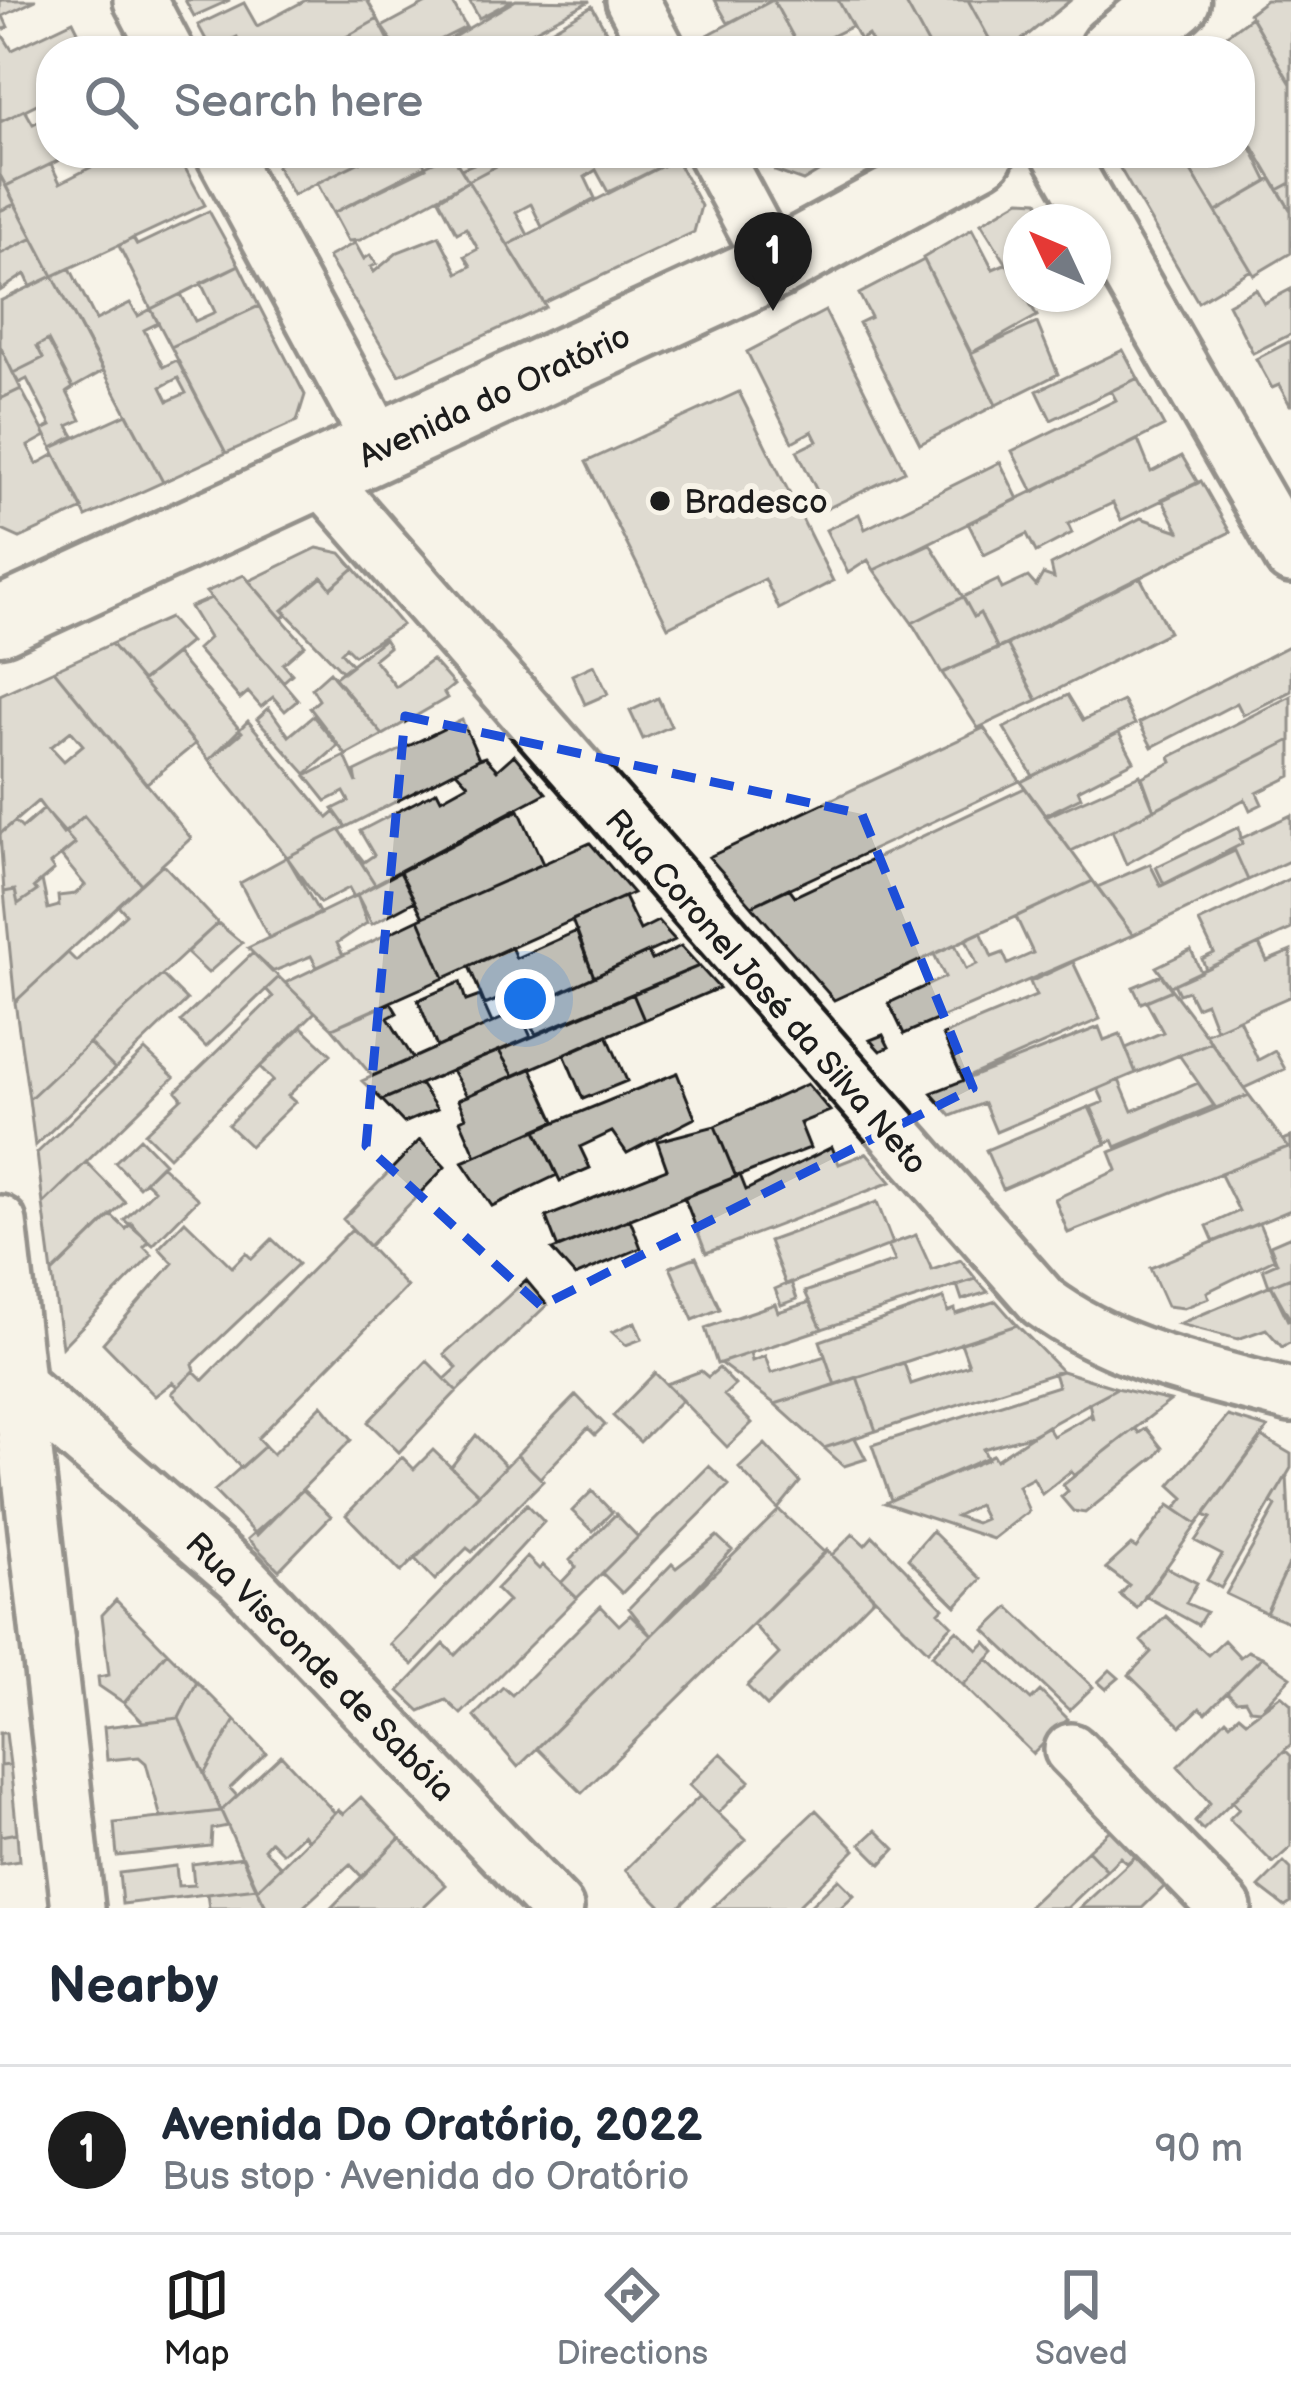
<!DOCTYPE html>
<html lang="en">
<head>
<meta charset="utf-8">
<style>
  :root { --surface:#fff; --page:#f6f6f7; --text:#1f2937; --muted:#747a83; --line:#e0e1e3; --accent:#1c1c1c }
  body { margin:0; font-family:"Balsamiq Sans",sans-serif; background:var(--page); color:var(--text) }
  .compass { position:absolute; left:1003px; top:204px; width:108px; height:108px; border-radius:50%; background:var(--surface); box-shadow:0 3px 9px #0004; rotate:314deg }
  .you { position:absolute; left:525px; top:999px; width:42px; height:42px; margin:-30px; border:9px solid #fff; border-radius:50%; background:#1a73e8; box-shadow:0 0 0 18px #1a73e833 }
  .badge { display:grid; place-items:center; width:78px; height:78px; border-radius:50%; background:var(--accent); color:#fff; font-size:39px; font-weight:700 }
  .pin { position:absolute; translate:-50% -99px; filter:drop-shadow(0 3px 6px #0008) }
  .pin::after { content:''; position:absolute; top:63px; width:42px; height:36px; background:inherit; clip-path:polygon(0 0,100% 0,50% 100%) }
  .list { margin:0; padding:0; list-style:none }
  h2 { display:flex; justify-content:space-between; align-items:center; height:156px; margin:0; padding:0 48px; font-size:51px }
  h2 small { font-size:39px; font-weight:400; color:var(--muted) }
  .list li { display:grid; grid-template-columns:78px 1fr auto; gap:36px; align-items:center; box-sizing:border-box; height:168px; padding:0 48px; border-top:3px solid var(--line) }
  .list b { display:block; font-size:45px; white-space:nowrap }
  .list p { margin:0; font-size:39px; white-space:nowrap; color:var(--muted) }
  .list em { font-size:39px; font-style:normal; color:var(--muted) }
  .icon { flex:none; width:66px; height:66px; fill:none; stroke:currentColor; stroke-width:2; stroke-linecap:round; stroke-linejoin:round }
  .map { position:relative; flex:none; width:1291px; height:1908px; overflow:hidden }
  .search { position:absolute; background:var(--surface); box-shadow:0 3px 9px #0004; left:36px; right:36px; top:36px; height:132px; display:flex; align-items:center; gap:30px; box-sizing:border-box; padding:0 42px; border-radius:48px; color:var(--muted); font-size:45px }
  .sheet { height:324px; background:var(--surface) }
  nav { display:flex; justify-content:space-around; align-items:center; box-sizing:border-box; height:168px; border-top:3px solid var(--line); background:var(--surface); font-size:33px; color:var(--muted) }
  nav a { display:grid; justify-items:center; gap:6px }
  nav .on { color:var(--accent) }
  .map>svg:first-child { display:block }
  .building { fill:#c0beb5; stroke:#1c1c1c; stroke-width:3; fill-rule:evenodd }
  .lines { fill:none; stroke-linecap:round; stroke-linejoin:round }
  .street-casing { stroke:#1c1c1c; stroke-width:60 }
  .secondary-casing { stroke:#1c1c1c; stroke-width:75 }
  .street { stroke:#f7f3e8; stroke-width:51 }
  .secondary { stroke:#f7f3e8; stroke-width:66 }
  .marked { fill:none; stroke:#1d4ed8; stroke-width:9; stroke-dasharray:24 15; stroke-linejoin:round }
  .poi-dot { fill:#1c1c1c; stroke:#f7f3e8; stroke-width:4.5 }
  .labels { text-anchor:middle; stroke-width:12; stroke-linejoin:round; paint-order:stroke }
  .street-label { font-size:33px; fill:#1c1c1c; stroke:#f7f3e8 }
  .poi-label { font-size:33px; fill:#1c1c1c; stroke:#f7f3e8; text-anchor:start }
</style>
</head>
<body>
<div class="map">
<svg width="1291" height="1908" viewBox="0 0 1291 1908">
  <rect width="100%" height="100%" fill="#f7f3e8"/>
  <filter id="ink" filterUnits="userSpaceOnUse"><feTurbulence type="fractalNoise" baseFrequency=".00833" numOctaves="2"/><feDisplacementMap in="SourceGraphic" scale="24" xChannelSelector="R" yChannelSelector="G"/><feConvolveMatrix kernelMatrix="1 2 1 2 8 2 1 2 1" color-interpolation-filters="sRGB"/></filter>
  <g filter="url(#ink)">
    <path class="building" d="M0 0H36L3 16 8 27 0 31Z
      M185 0H230L194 16Z
      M306 0H367L378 19 321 51H244L237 37 211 49 198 25 244 3 257 26Z
      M432 0H451L466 27 418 51H399L382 27Z
      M469 0H513L479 18Z
      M516 0 590 1 496 51H430Z
      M715 0H773L728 23Z
      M773 0 801 51H712L704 37Z
      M773 0H838L852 26 801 51Z
      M838 0H904L932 51H877L868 35 860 40Z
      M904 0H968L996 51H932Z
      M968 0H1071L1008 51H996Z
      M1266 0H1291V84L1249 13Z
      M592 6 612 42 595 51H515Z
      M1251 17 1291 84V183L1278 190 1240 125V51H1205Z
      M378 19 394 50 321 51Z
      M73 21 88 51H51V97L0 122V31L12 50Z
      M25 110 33 124 51 115V153H74L6 186 0 175V122Z
      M1240 125 1268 182 1216 212 1180 153H1240Z
      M105 153H177L205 205 53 276 6 186 51 164 60 183 107 159Z
      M302 153H378L293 195 276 165Z
      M378 153H419L426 168 333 213 317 183Z
      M451 153 468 181 360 240 348 241 333 213Z
      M500 153H521L468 181 461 169Z
      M521 153H673L676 159 608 192 596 170 585 177 595 198 542 227 531 204 516 212 528 235 508 245 468 181Z
      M766 153H850L803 181 775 171Z
      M1111 153H1180L1251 270 1198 302Z
      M676 159 701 206 694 232 544 303 508 245Z
      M0 175 15 204 0 211Z
      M1272 179 1291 211V253L1254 275 1216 212Z
      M468 181 546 307 399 375 328 257 355 243 364 259 370 255 377 264 371 267 374 272 398 252 439 236 458 273 471 266 465 256 478 249 466 228 457 233 439 199Z
      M1291 183V211L1278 190Z
      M1020 200 1038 201 1050 222H1021L1020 285 981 223Z
      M15 204 33 238 0 254V211Z
      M209 211 239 265 151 309 119 246 133 238 137 245Z
      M972 229 993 269 1007 263 1037 316 971 353 923 258Z
      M33 238 53 276 31 287 25 274 0 291V254Z
      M924 260 996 405 920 444 859 323 871 317 859 294Z
      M239 265 259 306 171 347 151 309 181 294 195 321 215 312 201 283Z
      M70 268 96 320 130 303 138 316 151 309 158 323 144 330 163 367 177 360 226 453 163 482 53 276ZM178 378 186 393 168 401 161 387Z
      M53 276 103 371 73 388 48 340 37 346 43 358 13 373 0 346V301Z
      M1256 289 1264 303 1291 289V334L1253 353 1228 304Z
      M259 306 305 395 297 421 226 453 171 347Z
      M825 311 905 471 826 509 797 451 817 441 812 431 792 442 747 352Z
      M1037 323 1058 374 996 405 971 353Z
      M48 340 73 388 67 392 81 420 68 426 74 436 52 448 43 430 51 426 27 379 19 383 13 373 43 358 37 346Z
      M1291 341V405H1290L1279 385 1272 388 1256 359Z
      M0 346 21 389 0 399Z
      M1123 350 1138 378 1051 420 1037 391Z
      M1138 378 1164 426 1033 492 1012 451 1116 400 1111 391Z
      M21 389 46 436 28 446 37 464 55 454 83 509 20 538 0 529V399Z
      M739 392 833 581 779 609 765 579 668 627 586 462Z
      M127 414 163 482 86 517 52 448Z
      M1138 440 1151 472 1182 456 1198 483 1121 520 1113 503 1068 524 1072 533 1036 552 1027 534 984 555 968 523Z
      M1000 462 1018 499 874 570 868 560 848 573 826 530 859 514 865 529Z
      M1201 481 1230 532 998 649 980 613 974 617 963 597 998 580 1002 589 1028 577 1036 586 1043 574 1054 578 1051 565 1141 518 1179 531 1162 499Z
      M930 544 963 597 912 623 874 570Z
      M317 548 341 553 354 568 331 588 322 577 283 610 287 613 282 619 249 581Z
      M354 568 402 625 354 655 346 647 341 652 352 665 343 672 283 610 322 577 331 588Z
      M244 575 305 645 283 664 292 674 283 682 206 592Z
      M1140 577 1169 632 1037 700 1007 644Z
      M963 597 974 617 980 613 998 649 942 673 912 623Z
      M211 598 298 700 285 711 273 697 261 707 248 692 240 699 197 649 209 638 190 607Z
      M169 618 190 642 142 681 111 644Z
      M384 639 389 647 374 659 396 687 432 660 454 685 444 693 447 698 383 735 334 678Z
      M111 644 195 744 146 784 54 670Z
      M1007 644 1037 700 978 728 942 673Z
      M1291 645V691L1243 715 1237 703 1152 747 1139 723Z
      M176 654 242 732 209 760 142 681Z
      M594 665 608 694 585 704 572 675Z
      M54 670 191 838 141 884 84 816 63 834 38 801 0 834V695ZM71 731 83 745 64 761 51 747Z
      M330 672 383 735 346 755 310 708 319 700 312 688Z
      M1068 695 1083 720 1123 701 1135 724 1033 776 1004 728Z
      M1291 696V740L1154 810 1142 777 1172 762 1170 757Z
      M658 698 671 726 643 739 630 711Z
      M269 708 289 736 313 716 338 746 306 774 257 719Z
      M462 720 479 759 346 827 333 809 349 801 344 792 326 801 306 776 345 756 357 783 355 772Z
      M248 721 328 818 335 812 346 827 287 857 209 760Z
      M984 728 1020 781 752 906 709 857Z
      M1119 733 1134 761 1078 790 1081 797 1045 815 1021 782Z
      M1291 740V776L1257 793 1262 804 1250 810 1245 799 1126 864 1112 831Z
      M514 755 546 793 375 884 347 840 364 862 374 855 360 831 437 791 441 799 468 784 456 771 479 759 485 757 497 770Z
      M1140 775 1154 810 1071 851 1046 817Z
      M1025 788 1093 881 834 1000 752 906 789 888 795 896Z
      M44 809 75 844 50 864 54 870 34 887 37 891 18 904 15 890 4 892 0 834 15 821 22 828Z
      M519 810 543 864 423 917 400 872Z
      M1291 815V860L1248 880 1235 851H1228L1242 844 1240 839Z
      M84 816 141 884 15 1002 4 892 15 890 18 904 37 891 34 887 42 880 48 909 59 906 58 896 75 894 85 885 61 856 75 844 65 833Z
      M1239 827 1242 844 1164 884 1156 867Z
      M340 830 375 884 354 897 349 888 320 903 287 857Z
      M590 843 633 893 444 978 419 919Z
      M1235 851 1248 880 1133 935 1097 887 1150 864 1161 886Z
      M287 857 320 914 269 938 240 883Z
      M163 864 218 923 29 1099 15 1002 68 953 76 961 126 914 118 905Z
      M400 872 415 901 372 924 357 895Z
      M1291 878V929L1206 969 1202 959 1214 953 1199 922Z
      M1093 881 1133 935 904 1034 889 1003 945 977 934 954 955 944 966 969 977 964 966 939 981 932 992 957 1003 953 1008 964 1033 953 1016 917Z
      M357 895 367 923 337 943 343 955 317 967 311 956 272 972 248 948Z
      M624 897 640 930 658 921 675 940 594 977 572 920Z
      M419 919 444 978 332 1028 285 983Z
      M218 923 242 943 208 973 186 952Z
      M577 931 594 977 518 1012 511 994 485 1005 469 966 511 947 516 958Z
      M1259 944 1267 961 1291 951V996L1216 1029 1206 1003 1196 1007 1188 991 1179 994 1174 984Z
      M681 946 699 966 536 1034 519 1011 648 952 652 960Z
      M1191 950 1201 972 1170 986 1156 967Z
      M253 953 279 977 206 1047 181 1021Z
      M1073 962 1100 1019 963 1079 943 1035 1036 996 1030 982Z
      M699 966 719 988 644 1020 633 994Z
      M162 975 187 1000 115 1069 89 1043Z
      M1161 975 1172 990 1141 1003 1133 987Z
      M279 977 315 1012 169 1157 145 1133 182 1098 176 1091 273 997 266 989Z
      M460 982 466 1001 480 996 492 1023 437 1047 418 1000Z
      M1172 990 1211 1042 1136 1073 1126 1048 1163 1032 1146 1001Z
      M633 994 644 1020 514 1076 499 1051Z
      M391 1003 397 1013 388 1018 413 1058 372 1076 332 1028Z
      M519 1011 531 1037 382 1100 362 1081Z
      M1239 1019 1258 1060 1275 1051 1285 1069 1244 1088 1205 1034Z
      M302 1027 331 1054 288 1096 295 1102 250 1146 228 1125 273 1080 260 1067Z
      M1099 1027 1104 1040 1120 1034 1136 1073 996 1132 984 1103 951 1116 931 1093Z
      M607 1035 627 1081 583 1099 564 1054Z
      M883 1035 889 1047 880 1051 870 1040Z
      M1211 1042 1249 1095 1216 1108 1179 1055Z
      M89 1043 115 1069 35 1146 29 1099Z
      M145 1050 174 1077 43 1204 37 1153Z
      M499 1051 514 1076 467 1096 452 1070Z
      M531 1068 555 1121 476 1156 460 1120 466 1117 458 1100Z
      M677 1073 695 1118 627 1153 612 1132 580 1147 590 1168 560 1181 536 1130Z
      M1119 1080 1132 1111 1198 1083 1214 1106 1116 1147 1113 1140 1107 1143 1091 1107 1104 1102 1098 1089Z
      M420 1084 437 1109 404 1123 382 1100Z
      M807 1084 830 1111 800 1123 810 1148 736 1177 715 1126Z
      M1249 1095 1288 1147 1068 1233 1055 1199 1117 1170 1110 1152Z
      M1089 1107 1106 1144 1003 1189 986 1150Z
      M715 1126 736 1177 558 1248 546 1217 667 1169 657 1141Z
      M536 1130 557 1175 492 1206 462 1162Z
      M1291 1137V1210L1214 1242 1207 1226 1239 1211 1220 1173 1288 1147 1283 1140Z
      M140 1138 164 1163 139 1187 115 1162Z
      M420 1140 445 1167 369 1246 343 1219Z
      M832 1147 839 1164 867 1153 891 1182 706 1253 684 1197 740 1175 746 1190Z
      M86 1162 125 1202 52 1273 43 1204Z
      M161 1165 198 1199 153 1245 124 1220 154 1190 145 1181Z
      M877 1202 893 1244 786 1285 769 1241Z
      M111 1215 126 1229 131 1223 149 1242 144 1247 152 1255 62 1347 52 1273Z
      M630 1219 641 1248 575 1276 552 1250Z
      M185 1221 232 1267 246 1253 252 1259 272 1239 298 1264 193 1364 195 1370 178 1387 173 1382 155 1396 103 1343 173 1263 159 1248Z
      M1259 1223 1274 1259 1207 1292 1209 1298 1184 1308 1167 1306 1150 1268Z
      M352 1229 407 1287 258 1438 265 1446 241 1468 172 1393 194 1371 203 1380Z
      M916 1235 932 1270 961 1260 976 1279 822 1329 805 1292 895 1261 888 1245Z
      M1291 1236V1277L1269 1286 1263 1269 1277 1263 1270 1245Z
      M696 1257 720 1309 693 1320 670 1267Z
      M1291 1277V1320L1288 1321 1271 1285Z
      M976 1279 988 1292 962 1300 957 1285Z
      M526 1280 547 1305 457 1391 445 1379 457 1368 444 1354Z
      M791 1282 797 1299 781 1305 775 1289Z
      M1271 1285 1291 1321V1342L1282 1347 1266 1329 1238 1339 1179 1324Z
      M944 1298 948 1312 955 1309 956 1314 996 1301 1017 1325 835 1385 820 1341Z
      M810 1302 822 1329 717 1364 705 1328 775 1304 778 1312Z
      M635 1322 642 1339 626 1345 612 1332Z
      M1017 1325 1062 1371 876 1431 857 1377 904 1363 911 1384 969 1365 961 1343Z
      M750 1353 752 1361 765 1356 771 1373 825 1356 835 1385 775 1404 720 1363Z
      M427 1361 457 1391 399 1452 368 1422Z
      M719 1368 735 1385 724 1395 752 1423 727 1447 666 1384 701 1371 708 1377Z
      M1062 1371 1117 1388 1032 1435 983 1449 988 1459 891 1500 872 1445 1058 1386 1054 1373Z
      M655 1373 682 1400 640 1442 613 1416Z
      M857 1377 876 1431 824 1448 775 1404Z
      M1117 1388 1170 1401 1074 1476 1071 1471 1042 1494 1033 1478 1018 1486 1029 1511 993 1539 885 1503 993 1455 996 1460 1047 1426 1053 1436 1090 1415 1093 1419 1089 1403ZM978 1505 985 1519 976 1523 956 1516Z
      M576 1395 605 1425 595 1435 588 1428 540 1478 517 1455Z
      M322 1405 351 1440 257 1535 214 1491 265 1446 273 1454Z
      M1228 1416 1268 1428 1197 1524 1175 1509 1184 1498 1170 1485Z
      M1135 1428 1139 1433 1146 1428 1162 1448 1156 1456 1085 1513 1073 1511 1061 1497 1068 1491 1063 1485Z
      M476 1435 506 1466 479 1494 451 1467Z
      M1262 1437 1291 1454V1468L1221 1588 1207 1580 1222 1555 1195 1541 1211 1518 1204 1515Z
      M855 1438 866 1459 844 1466 824 1448Z
      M765 1444 800 1482 778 1509 739 1468Z
      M433 1450 479 1494 401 1572 346 1515 402 1457 414 1469Z
      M517 1455 543 1481 472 1552 467 1548 435 1580 415 1559Z
      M709 1466 729 1485 622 1593 602 1573Z
      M1287 1475 1291 1560 1266 1613 1226 1594 1276 1506 1271 1502Z
      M303 1490 331 1516 279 1570 248 1539Z
      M592 1491 612 1512 593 1531 572 1511Z
      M527 1504 544 1522 413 1665 390 1644Z
      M1169 1505 1197 1524 1137 1608 1120 1595 1129 1585 1106 1568 1131 1545 1136 1548Z
      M779 1510 825 1553 582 1793 537 1748Z
      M616 1514 638 1537 577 1598 561 1583 576 1567 570 1560Z
      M932 1531 981 1579 956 1606 908 1559Z
      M853 1534 865 1545 873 1536 943 1608 939 1612 952 1625 928 1651 832 1555Z
      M717 1536 732 1550 651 1636 629 1608 672 1564 676 1568Z
      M827 1550 874 1598 767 1706 747 1686 779 1654 753 1624Z
      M527 1557 539 1569 543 1565 577 1598 461 1714 446 1700 420 1711 399 1691 444 1644 455 1655 508 1601 496 1589Z
      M1291 1560V1623L1266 1613Z
      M1166 1567 1197 1583 1186 1603 1206 1612 1198 1625 1145 1596Z
      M116 1600 167 1652 124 1703 99 1686 98 1677 109 1675 102 1615Z
      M601 1606 619 1625 630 1615 651 1636 518 1767 474 1716 503 1687 512 1695Z
      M1009 1607 1093 1687 1069 1710 985 1630Z
      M1166 1616 1208 1655 1224 1640 1240 1657 1248 1651 1262 1657 1206 1713 1200 1708 1181 1726 1129 1675 1151 1652 1141 1641Z
      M957 1630 978 1650 986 1642 995 1652 963 1685 932 1655Z
      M167 1652 197 1682 179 1718 143 1722 124 1703Z
      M1262 1657 1291 1677 1260 1710 1250 1709 1245 1700 1236 1701 1227 1692Z
      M988 1659 1031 1700 1040 1691 1068 1719 1033 1754 963 1685Z
      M1110 1670 1119 1678 1106 1689 1098 1682Z
      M197 1682 235 1720 204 1774 179 1718Z
      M1281 1695 1291 1704V1744L1203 1830 1195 1822 1210 1803 1178 1766 1226 1719 1230 1723 1239 1715 1246 1721Z
      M179 1718 204 1774 221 1811 161 1818 146 1763 139 1757 107 1760 104 1727Z
      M235 1720 266 1753 230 1788 237 1796 221 1811 204 1774Z
      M0 1733H6L10 1765 0 1766Z
      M1285 1750 1291 1756V1847L1273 1863 1229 1819 1239 1809 1232 1801Z
      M721 1753 750 1781 718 1813 689 1785Z
      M281 1755 335 1813 308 1840 303 1834 283 1853 271 1841 264 1849 281 1867 257 1890 221 1811Z
      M10 1765 17 1833 0 1836V1766Z
      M700 1796 746 1840 678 1908H663L625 1870Z
      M361 1797 400 1838 362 1877 350 1864 302 1908H267L257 1890 338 1810 343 1814Z
      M816 1810 855 1850 796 1908H712Z
      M221 1811 228 1826 212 1829 211 1846 117 1856 114 1823Z
      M876 1830 895 1849 881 1864 861 1844Z
      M1110 1830 1136 1856 1127 1863 1120 1857 1107 1870 1088 1850Z
      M17 1833 19 1861 0 1864V1836Z
      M400 1838 446 1885 422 1908H331Z
      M1088 1850 1107 1870 1067 1908H1027Z
      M1136 1856 1165 1886 1142 1908H1080Z
      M243 1857 257 1888 122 1904 119 1873 176 1866 178 1886 194 1885 192 1864Z
      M1284 1862 1291 1869V1903L1285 1907 1259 1887Z
      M838 1879 854 1895 840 1908H808Z
      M257 1888 266 1908H209L207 1894Z"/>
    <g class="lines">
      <defs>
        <path id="street" d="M140 0 167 51
          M632 0 659 51
          M222 153 381 447
          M714 153 774 265
          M1059 153 1291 557
          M319 476 1043 1302C1117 1357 1203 1372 1291 1396
          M0 1222 78 1908
          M0 1369 240 1576 557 1908
          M1071 1750 1225 1908"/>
        <path id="secondary" d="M1113 51 1176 0
          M0 621 774 265 980 153"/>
      </defs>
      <use href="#street" class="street-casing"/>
      <use href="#secondary" class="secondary-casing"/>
      <use href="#street" class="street"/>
      <use href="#secondary" class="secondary"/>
    </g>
  </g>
  <path d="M0 0H1291V1908H0ZM405 716 862 814 973 1088 541 1306 366 1146Z" fill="#f7f3e8" fill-opacity=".55" fill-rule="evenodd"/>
  <path class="marked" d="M405 716 862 814 973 1088 541 1306 366 1146Z"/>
  <circle class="poi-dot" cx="660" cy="501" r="12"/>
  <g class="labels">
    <g class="street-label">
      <text transform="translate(494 395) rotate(-25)" y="12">Avenida do Oratório</text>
      <text transform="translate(767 991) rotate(49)" y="12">Rua Coronel José da Silva Neto</text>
      <text transform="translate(321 1666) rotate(45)" y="12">Rua Visconde de Sabóia</text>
    </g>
    <g class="poi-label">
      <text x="684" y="513">Bradesco</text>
    </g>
  </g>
</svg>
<svg class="compass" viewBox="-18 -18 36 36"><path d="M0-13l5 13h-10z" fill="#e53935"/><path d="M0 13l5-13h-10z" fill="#747a83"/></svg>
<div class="you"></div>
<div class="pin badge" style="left:773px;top:311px">1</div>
<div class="search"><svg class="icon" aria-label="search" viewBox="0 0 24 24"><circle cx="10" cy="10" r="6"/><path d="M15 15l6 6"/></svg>Search here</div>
</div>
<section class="sheet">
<h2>Nearby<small></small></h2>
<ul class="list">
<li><span class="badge">1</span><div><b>Avenida Do Oratório, 2022</b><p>Bus stop · Avenida do Oratório</p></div><em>90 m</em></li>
</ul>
</section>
<nav>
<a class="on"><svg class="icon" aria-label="map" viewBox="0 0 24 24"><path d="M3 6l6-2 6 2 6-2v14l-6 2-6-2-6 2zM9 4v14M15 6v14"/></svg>Map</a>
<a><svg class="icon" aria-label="directions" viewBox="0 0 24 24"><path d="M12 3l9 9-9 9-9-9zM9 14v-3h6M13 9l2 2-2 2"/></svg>Directions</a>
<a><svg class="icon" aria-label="saved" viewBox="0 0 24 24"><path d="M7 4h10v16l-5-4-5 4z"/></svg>Saved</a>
</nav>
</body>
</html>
